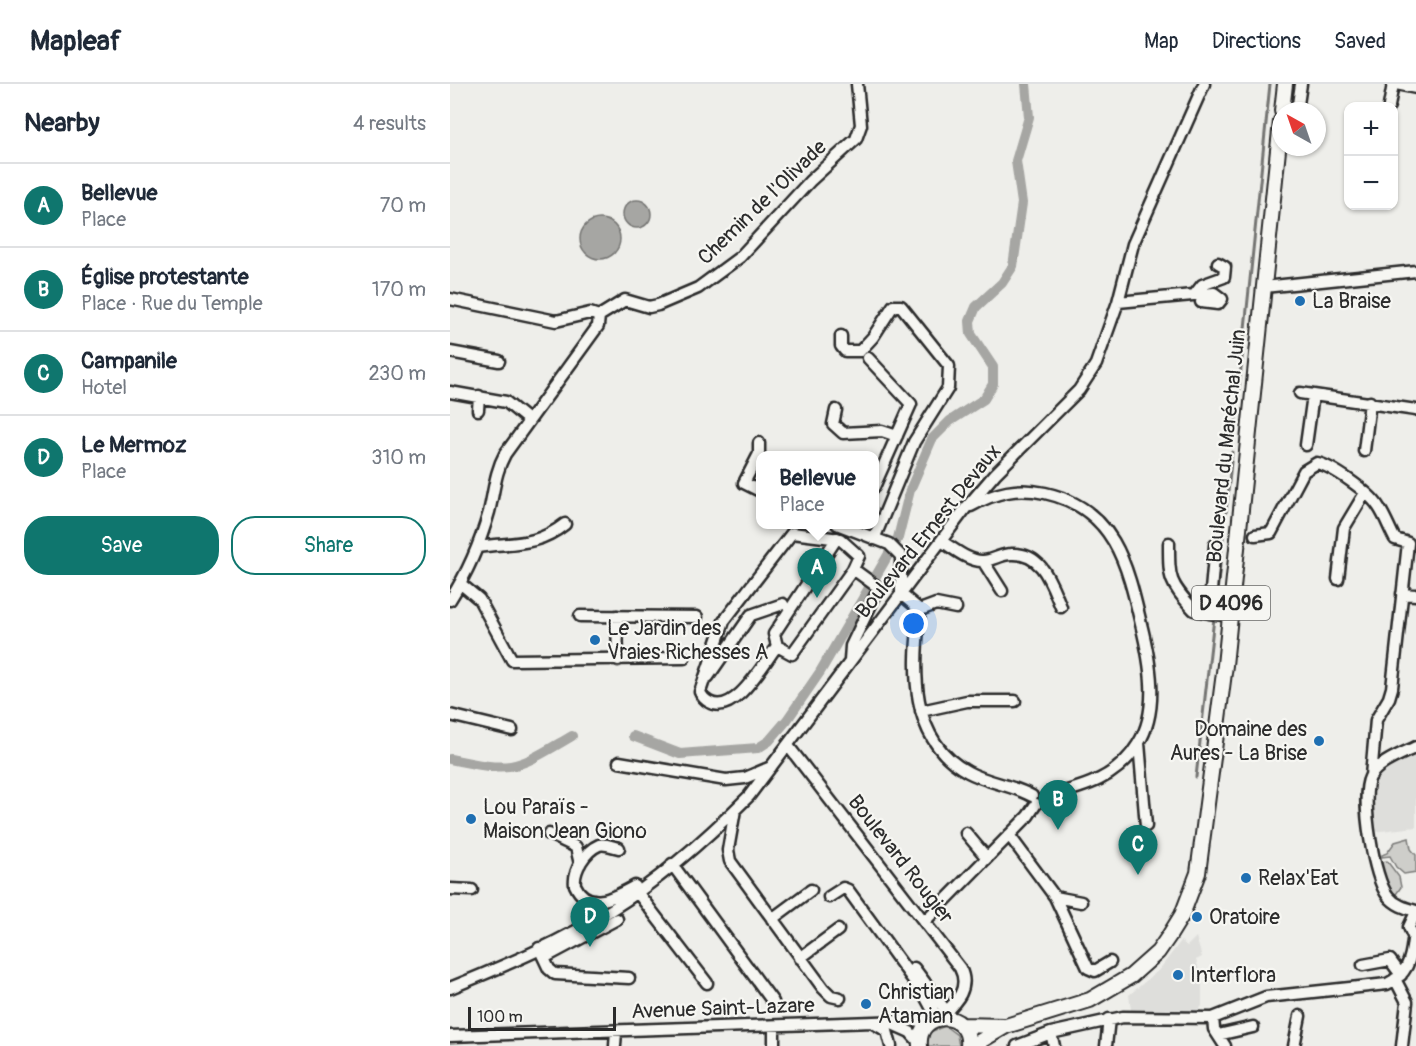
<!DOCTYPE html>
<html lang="en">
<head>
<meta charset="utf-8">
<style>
  :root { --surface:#fff; --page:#f6f6f7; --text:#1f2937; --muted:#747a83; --line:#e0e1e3; --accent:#0f766e }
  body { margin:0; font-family:Pangolin,sans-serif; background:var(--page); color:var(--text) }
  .controls { position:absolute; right:18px; top:18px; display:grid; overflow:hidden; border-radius:12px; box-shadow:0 2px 4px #0004 }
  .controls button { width:54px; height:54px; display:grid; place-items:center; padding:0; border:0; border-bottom:2px solid var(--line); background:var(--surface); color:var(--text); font:30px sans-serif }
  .compass { position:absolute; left:822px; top:18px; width:54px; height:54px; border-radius:50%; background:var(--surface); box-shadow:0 2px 4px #0004; rotate:320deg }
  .scale { position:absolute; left:18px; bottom:15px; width:148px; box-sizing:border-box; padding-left:6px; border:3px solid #2b2b2b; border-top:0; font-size:16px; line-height:21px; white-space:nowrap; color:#2b2b2b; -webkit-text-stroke:4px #f6f6f2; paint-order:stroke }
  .you { position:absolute; left:464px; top:540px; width:21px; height:21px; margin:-15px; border:4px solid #fff; border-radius:50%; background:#1a73e8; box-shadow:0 0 0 9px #1a73e833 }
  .badge { display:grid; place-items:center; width:39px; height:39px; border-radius:50%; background:var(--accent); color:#fff; font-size:20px; font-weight:700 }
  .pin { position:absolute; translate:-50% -50px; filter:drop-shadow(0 2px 3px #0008) }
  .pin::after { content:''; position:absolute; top:32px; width:21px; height:18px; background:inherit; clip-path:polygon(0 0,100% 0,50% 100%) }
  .popup { position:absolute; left:306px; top:367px; width:123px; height:78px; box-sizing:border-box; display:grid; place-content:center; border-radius:12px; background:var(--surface); filter:drop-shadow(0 2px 4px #0005); font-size:20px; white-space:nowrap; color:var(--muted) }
  .popup b { font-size:22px; color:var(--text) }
  .popup::after { content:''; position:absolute; left:50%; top:100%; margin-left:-12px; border:12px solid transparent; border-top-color:var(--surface) }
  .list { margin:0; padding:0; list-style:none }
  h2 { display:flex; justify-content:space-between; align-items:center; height:78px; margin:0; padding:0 24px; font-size:26px }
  h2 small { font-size:20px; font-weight:400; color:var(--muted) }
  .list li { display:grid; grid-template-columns:39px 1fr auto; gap:18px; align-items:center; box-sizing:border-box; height:84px; padding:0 24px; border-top:2px solid var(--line) }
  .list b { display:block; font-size:22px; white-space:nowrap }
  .list p { margin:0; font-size:20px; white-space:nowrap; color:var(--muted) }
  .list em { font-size:20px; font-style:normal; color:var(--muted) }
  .actions { display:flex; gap:12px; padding:18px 24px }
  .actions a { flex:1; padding:14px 0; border:2px solid var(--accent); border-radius:24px; text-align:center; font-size:21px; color:var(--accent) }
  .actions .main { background:var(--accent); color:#fff }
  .map { position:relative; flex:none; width:966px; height:962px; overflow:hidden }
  header { display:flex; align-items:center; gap:36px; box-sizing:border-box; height:84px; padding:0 30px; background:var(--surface); border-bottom:2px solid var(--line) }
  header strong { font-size:28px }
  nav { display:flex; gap:33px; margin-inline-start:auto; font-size:21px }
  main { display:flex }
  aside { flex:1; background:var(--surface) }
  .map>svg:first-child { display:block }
  .built { fill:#dededb }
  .green { fill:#cececa; stroke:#7c7c7a; stroke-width:1.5 }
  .water { fill:#a6a6a3; stroke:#757573; stroke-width:1.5 }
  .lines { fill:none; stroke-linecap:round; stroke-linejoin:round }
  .stream { stroke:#757573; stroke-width:3 }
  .canal { stroke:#a6a6a3; stroke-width:10 }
  .minor-casing { stroke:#2b2b2b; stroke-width:15 }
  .major-casing { stroke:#2b2b2b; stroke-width:18 }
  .minor { stroke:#f6f6f2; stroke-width:10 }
  .major { stroke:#f6f6f2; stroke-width:14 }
  .poi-dot { fill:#1f6fb2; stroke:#f6f6f2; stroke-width:2 }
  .labels { text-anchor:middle; stroke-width:4.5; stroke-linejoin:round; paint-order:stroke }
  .shield { fill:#f6f6f2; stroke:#686867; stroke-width:1.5 }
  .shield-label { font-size:20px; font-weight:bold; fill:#2b2b2b }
  .street-label { font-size:21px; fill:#2b2b2b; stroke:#f6f6f2 }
  .poi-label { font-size:21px; fill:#2b2b2b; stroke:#f6f6f2; text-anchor:start }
</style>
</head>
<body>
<header>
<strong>Mapleaf</strong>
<nav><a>Map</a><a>Directions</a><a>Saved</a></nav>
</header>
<main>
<aside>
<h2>Nearby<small>4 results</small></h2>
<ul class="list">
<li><span class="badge">A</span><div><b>Bellevue</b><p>Place</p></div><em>70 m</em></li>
<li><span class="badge">B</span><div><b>Église protestante</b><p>Place · Rue du Temple</p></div><em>170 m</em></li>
<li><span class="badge">C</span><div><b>Campanile</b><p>Hotel</p></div><em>230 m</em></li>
<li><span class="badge">D</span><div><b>Le Mermoz</b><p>Place</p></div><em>310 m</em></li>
</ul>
<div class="actions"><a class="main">Save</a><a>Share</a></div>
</aside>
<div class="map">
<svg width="966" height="962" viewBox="0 0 966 962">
  <rect width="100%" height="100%" fill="#eeeeea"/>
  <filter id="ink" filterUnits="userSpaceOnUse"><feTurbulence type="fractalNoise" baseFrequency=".0167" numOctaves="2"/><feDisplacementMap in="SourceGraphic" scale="12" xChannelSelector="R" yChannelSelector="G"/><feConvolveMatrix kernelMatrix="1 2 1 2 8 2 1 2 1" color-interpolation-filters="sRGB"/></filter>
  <g filter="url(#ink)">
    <path class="built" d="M966 659V743L913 749 910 732 915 688Z
      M746 853 752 873 746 876 752 895V922L748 926H681L679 911 709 886 731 857 737 862Z"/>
    <path class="green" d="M959 754 961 765 966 771V788L954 790 946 783 940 772 932 773V771L937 769 945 758Z
      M937 777 949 793 951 803 944 813 937 804 931 778Z
      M495 942 507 951 509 962H477L480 948Z"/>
    <path class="water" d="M173 130a14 14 0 1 1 28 0a14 14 0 1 1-28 0Z
      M130 155a20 20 0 1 1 40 0a20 20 0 1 1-40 0Z"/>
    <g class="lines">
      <path class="stream" d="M784 352 820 0
        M776 428 782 368
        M765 526 774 444
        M746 693 764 534"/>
      <path class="canal" d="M183 652 230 670 308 664 319 657 337 636 370 588 448 454 460 406 482 355 500 337 534 315 543 300V283L521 250 520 237 526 223 552 199 563 182 572 119 566 77 579 33 576 0
        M0 675C66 689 65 685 122 652"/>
      <defs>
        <path id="minor" d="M946 0 966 4
          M939 22 943 0
          M847 27 851 0
          M814 203 966 187
          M745 210 752 201 774 193 775 183 768 179
          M0 215 106 237 140 229 149 232
          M668 218 764 209 772 215 768 220 751 218
          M391 252V262L395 267H410L423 253 443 222H451L499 282 498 304 464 358 424 455
          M0 268 49 277
          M418 274 461 320 424 403
          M0 308 56 318 78 336
          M850 309 966 326
          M28 326 29 312
          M386 326 383 340 393 349 432 347 447 352
          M309 359V370L294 399 310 407
          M856 361 863 311
          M914 367 920 318
          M521 422C546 408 567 403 595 409 664 424 677 480 691 540 700 576 710 626 688 660 667 695 633 703 596 713
          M387 440 439 460 451 472V510L470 526C463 583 458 656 518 688 538 699 563 701 582 712
          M805 451 821 449 854 387 867 379C882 382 919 408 928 422 935 432 939 444 945 455L958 459 942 604 939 614 926 636 921 692
          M491 457C503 464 519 478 533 477 542 477 551 470 561 470 593 468 601 500 611 523
          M719 459C719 496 719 498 744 526L759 529
          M765 461 759 529 780 532
          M28 463C63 458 86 463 115 440
          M533 477 552 507
          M888 495 894 444 915 409
          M11 500 29 515 62 576 234 574
          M952 510 966 511
          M0 516C18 488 30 460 39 428 44 408 45 388 55 370L148 242 149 232 175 216 199 223 208 221 248 204 290 173 360 97 406 55 411 41 407 0
          M470 526 486 520 506 524
          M130 532 247 533
          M167 532 168 576
          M327 562 324 550 387 454
          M400 576 401 562 429 504 403 485 342 570 327 562C313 580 284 633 259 618 254 615 252 613 250 608L274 537 342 449 390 455 409 472 403 485
          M258 593 301 531 333 520
          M471 627 517 617H565
          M0 631 62 646
          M689 659 696 742
          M339 663 510 884C521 905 505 919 491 933
          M966 663C952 670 927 679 920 693 910 713 924 796 938 812 945 821 955 824 966 827
          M169 678 276 696 295 694 321 683
          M285 726 278 766 280 777 373 904 381 912 390 914
          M516 749 537 774
          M99 750 126 763 130 780
          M559 751 605 813 631 818
          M169 764C163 763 155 759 149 761 135 767 123 787 125 801 138 829 165 813 185 802
          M222 780 323 918
          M0 805 22 806
          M187 808 257 899
          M379 813 393 804 398 806 475 912 487 934
          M605 813 638 884 645 887 660 878
          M966 828 959 843 966 859
          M322 835 361 806
          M475 837 578 732 586 720
          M89 864 99 885 105 890 179 894
          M94 874 167 835
          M350 874 388 846
          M913 881 940 876 951 891
          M464 884 496 927
          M945 895 957 918 952 962
          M0 904C54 882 112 858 161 826 211 795 257 754 299 712L515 425 545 390 629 306 646 280 668 218 683 160 754 0
          M763 934 764 945 775 962
          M423 939 437 947 441 962
          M442 940 460 948 469 958
          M601 949 604 962
          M768 951 803 943
          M0 952 483 936
          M165 962 166 947
          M324 962V942
          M567 962 601 949 673 933 763 934 816 913 937 900C957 891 961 876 963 856
          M656 962 659 935
          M844 962 850 932"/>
        <path id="major" d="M832 27 835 0
          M513 941 553 942
          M470 962C466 925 522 925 518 962
          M522 962 556 942 640 916 681 892 708 868 719 852 732 831 748 789 775 581 831 37"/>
      </defs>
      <use href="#minor" class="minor-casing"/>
      <use href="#major" class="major-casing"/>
      <use href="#minor" class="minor"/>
      <use href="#major" class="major"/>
    </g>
  </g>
  <g class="poi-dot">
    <circle cx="850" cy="217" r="6"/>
    <circle cx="145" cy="556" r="6"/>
    <circle cx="869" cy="657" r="6"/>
    <circle cx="21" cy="735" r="6"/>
    <circle cx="796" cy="794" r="6"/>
    <circle cx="747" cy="833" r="6"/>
    <circle cx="728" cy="891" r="6"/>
    <circle cx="416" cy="920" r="6"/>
  </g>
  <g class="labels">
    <rect class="shield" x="742" y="502" width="78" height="34" rx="4.5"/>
    <g class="shield-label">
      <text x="781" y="526">D 4096</text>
    </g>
    <g class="street-label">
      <text transform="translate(312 118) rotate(-44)" y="7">Chemin de l'Olivade</text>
      <text transform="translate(776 362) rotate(-84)" y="7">Boulevard du Maréchal Juin</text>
      <text transform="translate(478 447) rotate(-51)" y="7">Boulevard Ernest Devaux</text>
      <text transform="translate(451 775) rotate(52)" y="7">Boulevard Rougier</text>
      <text transform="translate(273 924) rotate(-2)" y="7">Avenue Saint-Lazare</text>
    </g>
    <g class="poi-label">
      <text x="862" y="224">La Braise</text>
      <text x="157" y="551">Le Jardin des<tspan x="157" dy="24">Vraies Richesses A</tspan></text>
      <text x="857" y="652" text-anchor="end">Domaine des<tspan x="857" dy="24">Aures - La Brise</tspan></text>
      <text x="33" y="730">Lou Paraïs -<tspan x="33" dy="24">Maison Jean Giono</tspan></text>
      <text x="808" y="801">Relax'Eat</text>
      <text x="759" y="840">Oratoire</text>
      <text x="740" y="898">Interflora</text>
      <text x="428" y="915">Christian<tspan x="428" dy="24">Atamian</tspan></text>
    </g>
  </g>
</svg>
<div class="controls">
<button>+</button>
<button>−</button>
</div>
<svg class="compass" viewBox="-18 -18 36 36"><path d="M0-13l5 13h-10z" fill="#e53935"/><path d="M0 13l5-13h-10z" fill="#747a83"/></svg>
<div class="scale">100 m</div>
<div class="you"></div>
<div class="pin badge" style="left:367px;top:514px">A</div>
<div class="popup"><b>Bellevue</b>Place</div>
<div class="pin badge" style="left:608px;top:746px">B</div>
<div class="pin badge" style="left:688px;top:791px">C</div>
<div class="pin badge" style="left:140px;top:863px">D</div>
</div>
</main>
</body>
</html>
